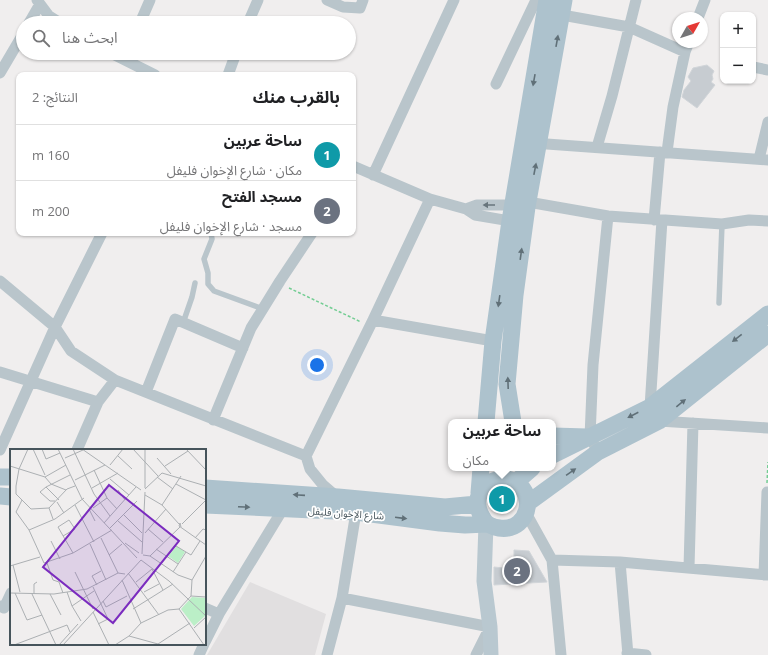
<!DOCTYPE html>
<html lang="ar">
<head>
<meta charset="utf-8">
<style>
  :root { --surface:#fff; --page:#f6f6f6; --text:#202124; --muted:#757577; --line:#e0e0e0; --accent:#0b8043 }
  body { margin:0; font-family:"Open Sans","Noto Sans Arabic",sans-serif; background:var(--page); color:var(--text); direction:rtl }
  .controls { position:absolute; right:12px; top:12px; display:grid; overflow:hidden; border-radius:8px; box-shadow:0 1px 3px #0004 }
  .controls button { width:36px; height:36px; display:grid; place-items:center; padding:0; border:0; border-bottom:1px solid var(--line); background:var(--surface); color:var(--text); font:20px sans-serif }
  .compass { position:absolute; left:672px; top:12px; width:36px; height:36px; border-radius:50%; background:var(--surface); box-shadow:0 1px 3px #0004; rotate:51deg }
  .you { position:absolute; left:317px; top:365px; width:14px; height:14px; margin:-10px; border:3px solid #fff; border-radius:50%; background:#1a73e8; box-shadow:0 0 0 6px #1a73e833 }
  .badge { display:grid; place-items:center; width:26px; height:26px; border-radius:50%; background:var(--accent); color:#fff; font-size:13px; font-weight:700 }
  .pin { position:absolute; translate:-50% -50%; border:2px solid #fff; box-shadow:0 1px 4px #0006 }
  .popup { position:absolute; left:448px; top:419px; width:108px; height:52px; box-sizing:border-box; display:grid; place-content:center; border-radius:8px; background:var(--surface); filter:drop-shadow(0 1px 3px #0005); font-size:13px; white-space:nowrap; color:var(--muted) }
  .popup b { font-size:15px; color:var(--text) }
  .popup::after { content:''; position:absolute; left:50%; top:100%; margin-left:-8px; border:8px solid transparent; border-top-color:var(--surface) }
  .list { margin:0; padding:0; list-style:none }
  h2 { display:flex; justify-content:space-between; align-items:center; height:52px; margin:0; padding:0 16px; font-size:17px }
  h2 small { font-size:13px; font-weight:400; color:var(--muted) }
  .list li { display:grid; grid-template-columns:26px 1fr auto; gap:12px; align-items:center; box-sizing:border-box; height:56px; padding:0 16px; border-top:1px solid var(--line) }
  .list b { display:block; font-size:15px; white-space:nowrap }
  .list p { margin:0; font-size:13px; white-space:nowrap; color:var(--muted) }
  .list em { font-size:13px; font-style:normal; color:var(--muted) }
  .icon { flex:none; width:22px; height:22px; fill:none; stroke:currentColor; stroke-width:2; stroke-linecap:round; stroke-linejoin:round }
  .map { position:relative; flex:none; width:768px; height:655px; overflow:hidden; direction:ltr }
  .search { position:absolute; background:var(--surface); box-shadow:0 1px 3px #0004; left:16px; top:16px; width:340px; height:44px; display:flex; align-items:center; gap:10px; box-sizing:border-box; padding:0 14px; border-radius:22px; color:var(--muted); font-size:15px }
  .panel { position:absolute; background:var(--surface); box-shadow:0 1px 3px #0004; left:16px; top:72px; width:340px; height:164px; border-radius:8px; direction:rtl }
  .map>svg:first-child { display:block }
  .education { fill:#e1dfe0 }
  .building { fill:#c7ccd1; stroke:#d1d5d9 }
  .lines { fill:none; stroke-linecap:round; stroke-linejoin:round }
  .path { stroke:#73cd93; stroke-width:1.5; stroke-dasharray:3 2; stroke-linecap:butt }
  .service { stroke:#b9c5cb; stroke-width:5.5 }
  .minor { stroke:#b9c5cb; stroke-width:11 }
  .secondary { stroke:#b9c8d0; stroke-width:15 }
  .primary { stroke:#adc2cd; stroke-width:17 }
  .oneway { fill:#607078 }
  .oneway2 { fill:#68767d }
  .labels { text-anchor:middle; stroke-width:3.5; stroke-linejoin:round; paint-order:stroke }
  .street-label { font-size:10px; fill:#46545b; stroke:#fff }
  .inset-road { fill:none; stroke:#acb0b3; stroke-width:1 }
  .view { fill:#7b2cbf; fill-opacity:0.15; stroke:#7b2cbf; stroke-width:2 }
  .inset-edge { fill:none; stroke:#46545b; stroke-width:2 }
</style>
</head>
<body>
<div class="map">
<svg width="768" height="655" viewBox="0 0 768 655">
  <rect width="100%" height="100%" fill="#f0eeee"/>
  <path class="education" d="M250 582 326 614 315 655H207Z"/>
  <path class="building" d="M707 65 714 71 712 75 713 79 711 82 715 85 697 108 682 97 684 90 691 81 688 77 693 68Z
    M514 550 529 551 547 582 494 585V567L504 568 507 563 514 561Z"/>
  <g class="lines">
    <path class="path" d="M289 288 361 322
      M767 483 768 462"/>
    <path class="service" d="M211 233 212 239 204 259 208 273V284L214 291 263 309
      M719 303 722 224
      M183 323 192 297 195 283"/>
    <path class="minor" d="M37 0 49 16 60 23
      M327 0 343 7 360 8 363 0
      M562 15 629 27 685 52 689 42
      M698 18 705 0
      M29 23 40 4
      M140 23 150 0
      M248 23 258 0
      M111 53 155 75
      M753 67 768 70
      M0 73 23 34
      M228 75 236 53
      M496 84 536 0
      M533 143 768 160
      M597 147 612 96 636 0
      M667 152 673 107 685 52
      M759 159 768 122
      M353 166 430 199 466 209 475 215 516 222
      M373 175 454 0
      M528 202 608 216 722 224 749 220 768 221
      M466 209 477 205H518
      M654 220 660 152
      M0 281 55 327 71 351 115 380 306 456 310 469 323 485 337 497
      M373 320 493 341
      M0 372 98 402
      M146 392 175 319 243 348
      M650 407 662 220
      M213 420 251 328 280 281 312 233
      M659 421 768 428
      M0 450 55 327 102 233
      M77 450 98 402 115 380
      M598 452 590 437 593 365 608 216
      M306 456 373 320 430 199
      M526 513 552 560 620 562 768 575
      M552 560 561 655
      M620 562 628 655
      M689 568 693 423
      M764 575 767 492
      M342 598 490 627 476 655
      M0 606 4 608 11 593
      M205 608 219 614
      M205 642 219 614 283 509
      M627 653 646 655
      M199 655 204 644
      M327 655 342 598 356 512"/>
    <path class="secondary" d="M486 524 484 581 490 627 491 655"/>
    <path class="primary" d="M486 422 493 341 510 221 547 0
      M513 422 507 384 515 295 527 207 564 0
      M553 436 587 437
      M553 455 650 407 768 314
      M0 477H11
      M503 478C540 483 532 533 499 528 493 527 487 525 484 520 470 500 481 482 503 478Z
      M516 482 532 468
      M205 488 338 497 445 507 477 504
      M479 493 481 468
      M0 496 11 497
      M528 503 598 452 659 421 768 334
      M205 505 356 512 440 523 465 525 486 524"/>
  </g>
  <defs><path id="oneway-solid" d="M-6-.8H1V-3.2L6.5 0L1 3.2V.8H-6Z"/></defs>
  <g class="oneway">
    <use href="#oneway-solid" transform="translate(557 41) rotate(-80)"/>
    <use href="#oneway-solid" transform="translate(534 80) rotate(100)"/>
    <use href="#oneway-solid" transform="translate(535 169) rotate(-79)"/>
    <use href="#oneway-solid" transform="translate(521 254) rotate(-82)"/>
    <use href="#oneway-solid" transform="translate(499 301) rotate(98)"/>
    <use href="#oneway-solid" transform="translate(737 338) rotate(142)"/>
    <use href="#oneway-solid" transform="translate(508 383) rotate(-92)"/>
    <use href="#oneway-solid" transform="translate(681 403) rotate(-39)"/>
    <use href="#oneway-solid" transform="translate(633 415) rotate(153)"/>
    <use href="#oneway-solid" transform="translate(571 472) rotate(-35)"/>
    <use href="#oneway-solid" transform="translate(299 495) rotate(-176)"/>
    <use href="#oneway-solid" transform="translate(244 507) rotate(3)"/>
    <use href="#oneway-solid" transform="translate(401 518) rotate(7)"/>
  </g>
  <use class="oneway2" href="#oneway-solid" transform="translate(489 205) rotate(180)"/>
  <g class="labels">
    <g class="street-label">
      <text transform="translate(346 513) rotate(4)" y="4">شارع الإخوان فليفل</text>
    </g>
  </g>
  <g transform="translate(10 449)">
    <rect width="196" height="196" fill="#f0eeee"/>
    <path d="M167 97 175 103 168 114 158 107ZM182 148 196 149V166L184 177 171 160Z" fill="#bbefc7"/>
    <path class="inset-road" d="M18 0 9 20 6 37V45L12 51 6 63 19 81 34 114 63 104 102 81M23 0 35 26M32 0 36 10 50 4M48 0 72 50 127 109M63 0 84 45 100 67M72 0 131 41M123 0 148 27M176 0 196 21M108 7 122 20M55 9 73 1M147 9 161 25M100 16 113 0M0 17 35 28 41 35 56 41M155 17 178 2M35 28 56 16M147 28 163 40M100 30 119 46M65 31 95 16M166 35 196 51M36 38 30 43 40 52H45M82 39 108 24M135 39V0M135 40 152 24 196 37M108 41 115 51M135 46 152 56 169 75M97 49 107 60M12 51 21 60 39 59M49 51 36 38 60 26M47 53 54 64M65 56 84 93M152 56 171 27M83 59 97 49 84 21M79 60 85 72M114 66 132 84M43 70 39 59 57 40 65 37M108 72 132 93M94 74 126 38M172 75 196 51M171 78 170 74 169 77 196 96M100 79 127 52M138 80 153 93M19 81 45 70 74 49M135 84 156 60M53 87 65 80 59 71 48 78 52 85 63 104M91 89 108 124M185 89 193 80 196 81M41 92 50 110M115 94 129 104M80 95 96 131M146 100 168 115M132 105 135 43M99 106 112 95M133 106 140 107 170 78M140 107 168 126 182 131M157 107 166 97 181 106 190 92M37 114 43 131 49 133 53 144M3 116 10 143M0 117 30 108M65 123 83 160M163 123 176 103M118 124 149 166M112 131 131 174M126 133 142 120 153 141M87 136 82 127 91 122M83 138 98 170 88 175M57 143 62 157 84 142M134 143 149 135M0 144 44 145 77 140 108 124 115 125M5 144 17 171 32 166M22 145 46 196M24 145V135L27 133M40 145 51 166M181 147 182 131 196 107M93 152 96 158 117 147M62 157 71 172M123 160 163 135M169 160 194 196M83 163 99 196M184 179 196 168M119 187 148 195 180 174M4 196 57 176 60 183M49 196 68 175M53 196 131 111 159 132 196 167M105 196 119 187 131 174 158 161 169 160 181 147 196 148"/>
    <path class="view" d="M99 36 169 92 103 174 33 118Z"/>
    <rect width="196" height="196" class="inset-edge"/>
  </g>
</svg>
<div class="controls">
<button>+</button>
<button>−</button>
</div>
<svg class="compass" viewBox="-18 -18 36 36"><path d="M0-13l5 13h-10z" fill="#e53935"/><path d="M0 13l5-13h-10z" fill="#757577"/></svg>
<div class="you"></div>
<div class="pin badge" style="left:502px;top:499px;background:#0f9aa8">1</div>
<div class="popup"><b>ساحة عربين</b>مكان</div>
<div class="pin badge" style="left:517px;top:571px;background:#6b7280">2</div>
<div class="search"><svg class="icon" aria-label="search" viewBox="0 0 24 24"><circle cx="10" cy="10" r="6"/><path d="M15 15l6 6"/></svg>ابحث هنا</div>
<section class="panel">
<h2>بالقرب منك<small>النتائج: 2</small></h2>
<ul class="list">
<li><span class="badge" style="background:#0f9aa8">1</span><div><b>ساحة عربين</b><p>مكان · شارع الإخوان فليفل</p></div><em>160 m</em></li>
<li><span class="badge" style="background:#6b7280">2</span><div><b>مسجد الفتح</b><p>مسجد · شارع الإخوان فليفل</p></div><em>200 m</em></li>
</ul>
</section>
</div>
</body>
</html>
